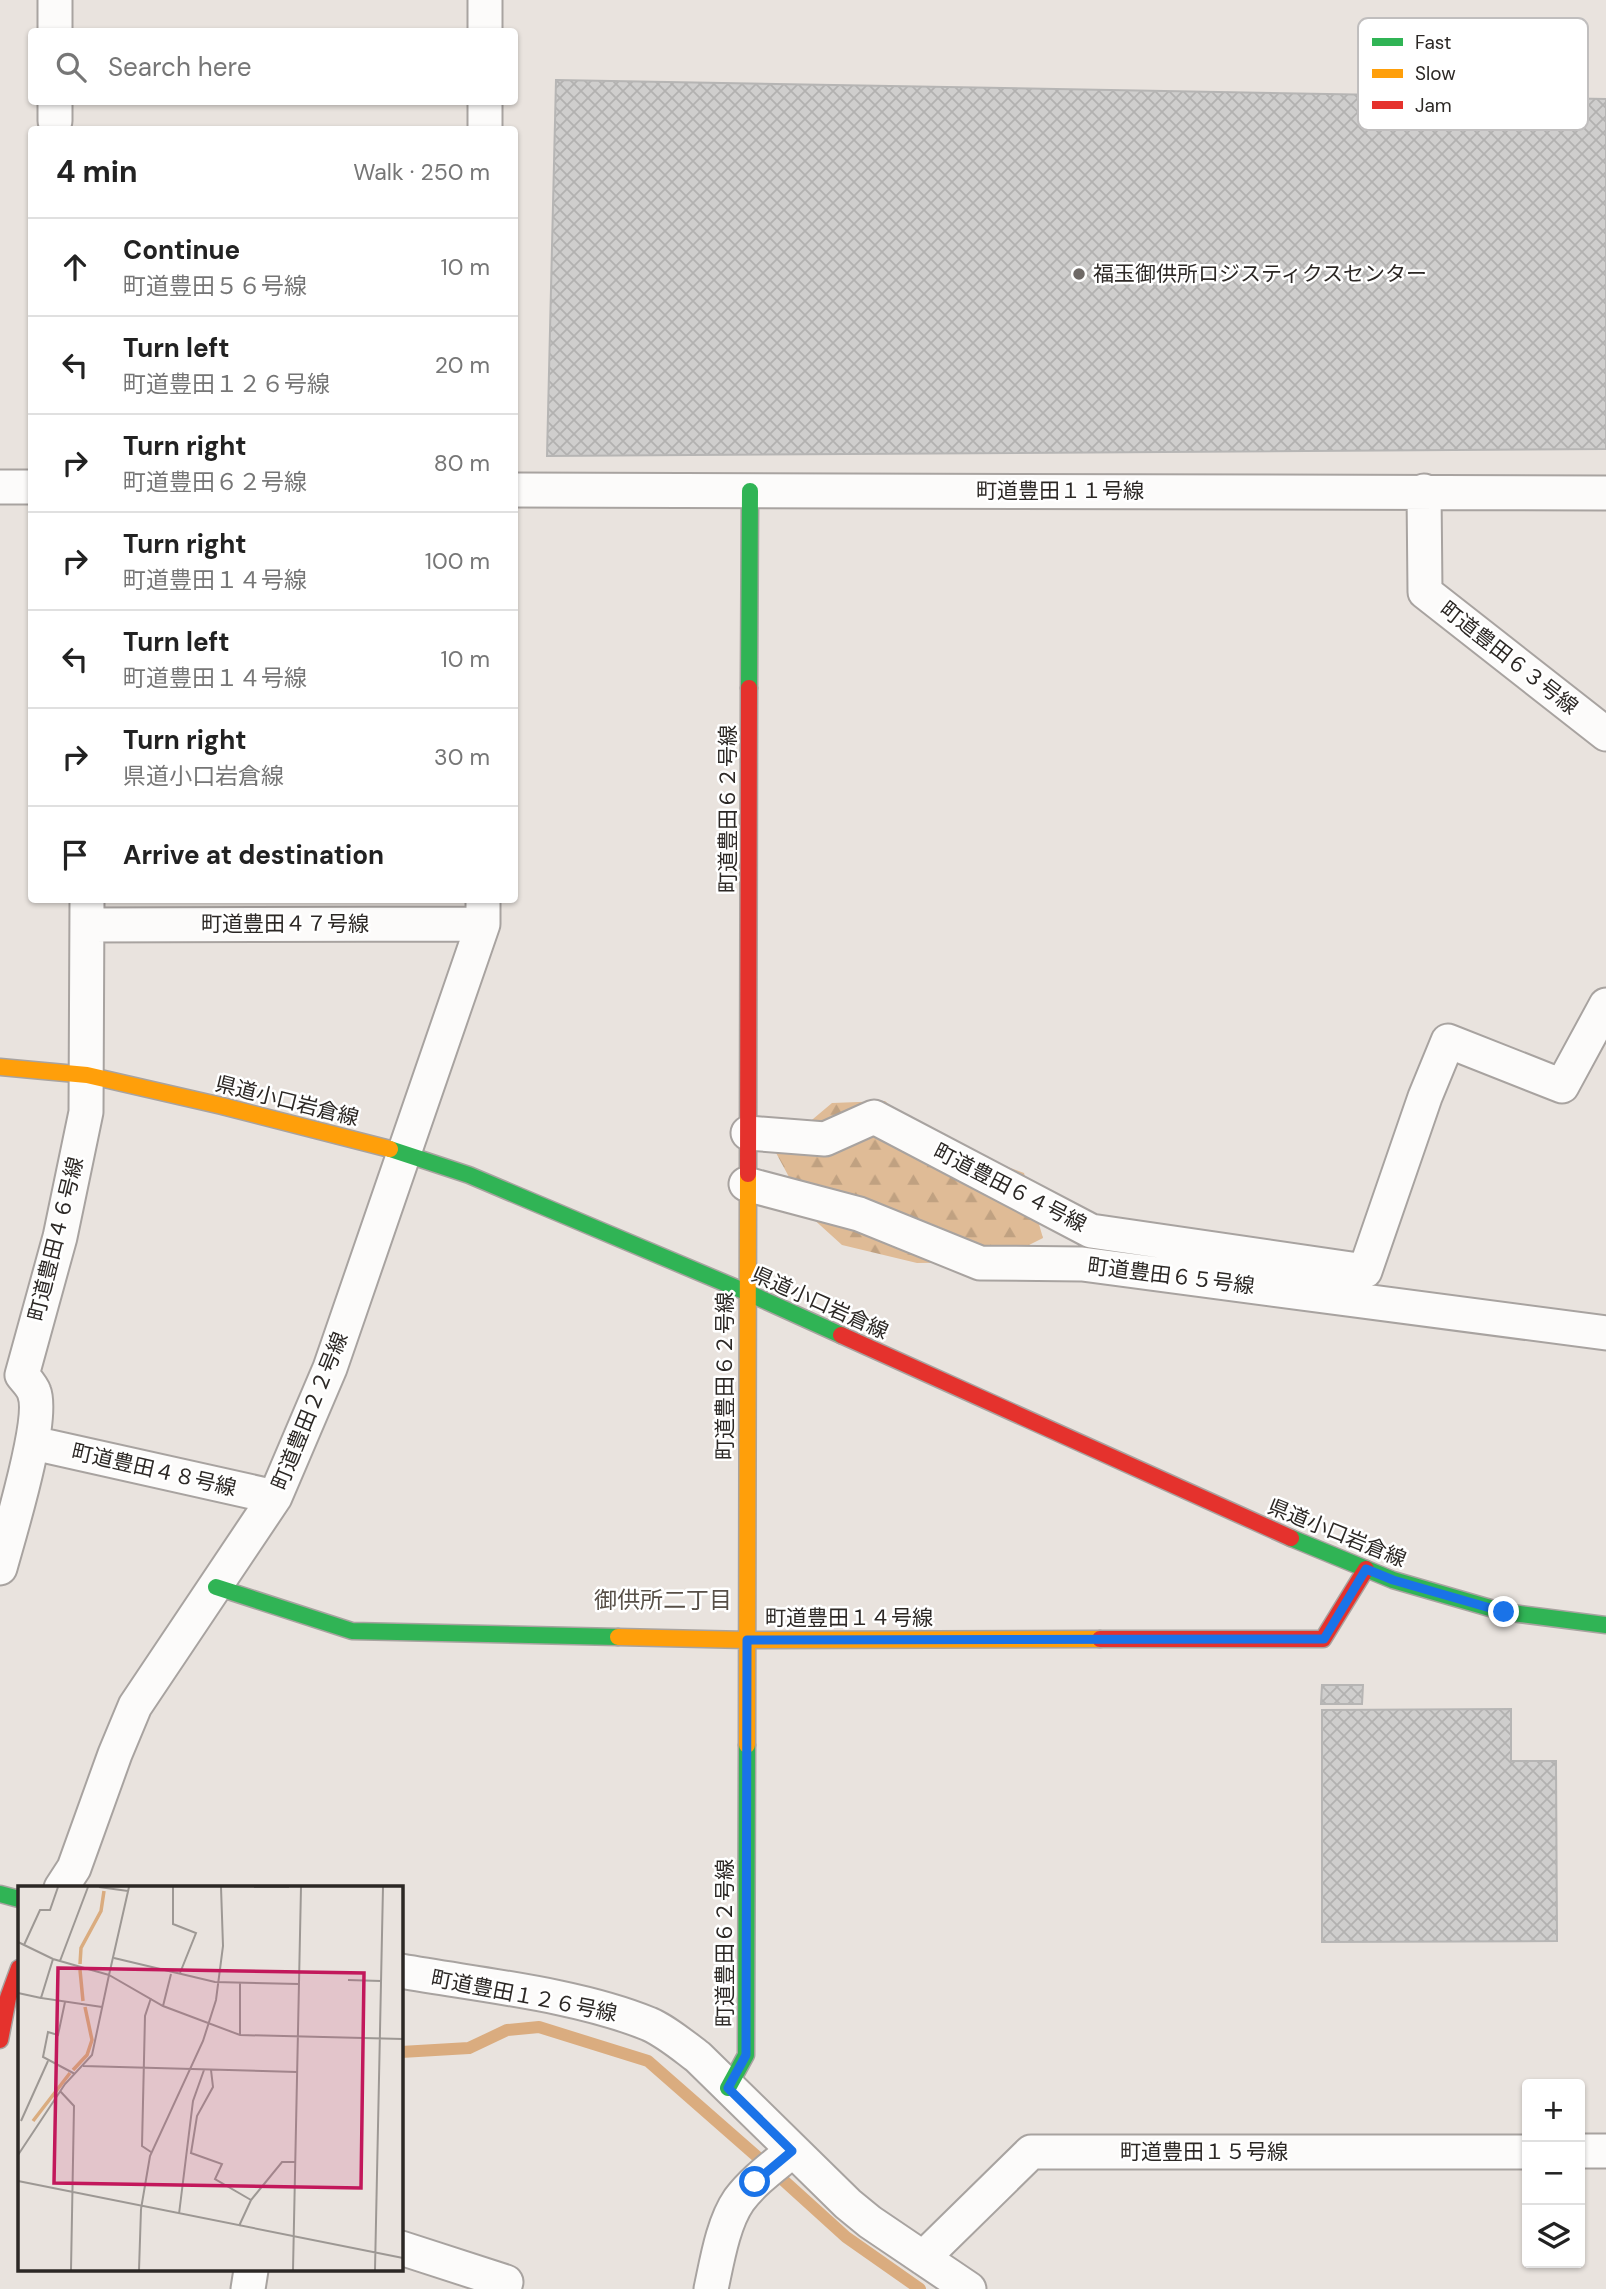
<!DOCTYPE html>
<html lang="en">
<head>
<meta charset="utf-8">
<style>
  :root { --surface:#fff; --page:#f6f6f6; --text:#222; --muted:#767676; --line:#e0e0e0 }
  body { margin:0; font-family:"DM Sans","Noto Sans JP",sans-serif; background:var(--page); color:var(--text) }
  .controls { position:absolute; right:21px; bottom:21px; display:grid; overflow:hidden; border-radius:7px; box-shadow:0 2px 5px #0004 }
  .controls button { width:63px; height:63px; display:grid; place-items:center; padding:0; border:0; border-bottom:2px solid var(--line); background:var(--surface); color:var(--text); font:35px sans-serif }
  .stop { position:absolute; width:21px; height:21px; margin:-16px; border:5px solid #1a73e8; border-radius:50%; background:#fff }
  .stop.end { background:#1a73e8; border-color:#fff; box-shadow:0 2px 7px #0008 }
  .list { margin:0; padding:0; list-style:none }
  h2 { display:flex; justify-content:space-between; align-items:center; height:91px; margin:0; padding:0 28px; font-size:30px }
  h2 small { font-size:23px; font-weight:400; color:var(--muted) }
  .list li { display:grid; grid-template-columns:46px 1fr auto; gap:21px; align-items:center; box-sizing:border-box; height:98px; padding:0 28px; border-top:2px solid var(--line) }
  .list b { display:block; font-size:26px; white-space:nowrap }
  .list p { margin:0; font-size:23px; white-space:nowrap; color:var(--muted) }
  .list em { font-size:23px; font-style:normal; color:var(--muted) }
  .icon { flex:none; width:38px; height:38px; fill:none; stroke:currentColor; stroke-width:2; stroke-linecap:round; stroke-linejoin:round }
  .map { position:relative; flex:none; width:1606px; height:2289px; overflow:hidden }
  .search { position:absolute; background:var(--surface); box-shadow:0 2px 5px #0004; left:28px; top:28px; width:490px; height:77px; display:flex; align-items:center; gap:18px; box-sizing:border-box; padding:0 24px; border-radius:7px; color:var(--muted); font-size:26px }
  .panel { position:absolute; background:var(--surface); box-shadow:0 2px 5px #0004; left:28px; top:126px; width:490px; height:777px; border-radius:7px }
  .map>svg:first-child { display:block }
  .forest { fill:url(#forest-firs) }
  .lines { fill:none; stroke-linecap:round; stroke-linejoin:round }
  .stream { stroke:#daac7f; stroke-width:12 }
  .building { fill:url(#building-cross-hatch); stroke:#b6b5b4; stroke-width:2 }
  .street-casing { stroke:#a8a3a0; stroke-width:37 }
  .fast-casing { stroke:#a8a3a0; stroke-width:19 }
  .slow-casing { stroke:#a8a3a0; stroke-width:19 }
  .jam-casing { stroke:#a8a3a0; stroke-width:19 }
  .street { stroke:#fcfbfa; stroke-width:33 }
  .fast { stroke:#30b455; stroke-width:16 }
  .slow { stroke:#ff9f0a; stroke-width:16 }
  .jam { stroke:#e5322d; stroke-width:16 }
  .route { stroke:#1a73e8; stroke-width:9 }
  .poi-dot { fill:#6e6966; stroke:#fff; stroke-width:2.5 }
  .labels { text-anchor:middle; stroke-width:5; stroke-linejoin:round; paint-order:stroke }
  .poi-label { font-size:21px; fill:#2c2825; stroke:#fff; text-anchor:start }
  .street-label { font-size:21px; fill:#2c2825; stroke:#fff }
  .neighbourhood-label { font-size:23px; fill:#585048; stroke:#fff }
  .inset-river { fill:none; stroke:#daac7f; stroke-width:3.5 }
  .inset-road { fill:none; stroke:#9d9894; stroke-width:2 }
  .view { fill:#c2185b; fill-opacity:0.15; stroke:#c2185b; stroke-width:3.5 }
  .inset-edge { fill:none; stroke:#2c2825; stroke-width:3.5 }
  .key { fill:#fff; stroke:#c0bebe; stroke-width:2 }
  .key-label { font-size:19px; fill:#2c2825 }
</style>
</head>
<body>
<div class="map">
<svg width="1606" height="2289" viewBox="0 0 1606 2289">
  <defs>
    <pattern id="forest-firs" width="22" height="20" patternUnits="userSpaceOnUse" patternTransform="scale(1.75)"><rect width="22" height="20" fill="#dfbb96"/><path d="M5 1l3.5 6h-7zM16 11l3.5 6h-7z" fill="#c0a181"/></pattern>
    <pattern id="building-cross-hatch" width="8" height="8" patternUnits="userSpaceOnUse" patternTransform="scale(1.75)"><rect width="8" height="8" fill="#cfcecd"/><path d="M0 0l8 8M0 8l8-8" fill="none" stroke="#b2b1b0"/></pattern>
  </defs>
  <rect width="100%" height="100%" fill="#e9e3de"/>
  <path class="forest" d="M885 1101 923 1136 1024 1173 1043 1238 995 1262 917 1263 842 1245 810 1216 775 1151 832 1103Z"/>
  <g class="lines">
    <path class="stream" d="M401 2052 469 2048 507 2030 539 2027 648 2061 762 2161
      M782 2179 846 2237 920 2289"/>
  </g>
  <path class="building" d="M556 80 1606 99V449L547 456Z
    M1322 1685H1363L1362 1704H1321Z
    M1511 1709V1761H1556L1557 1941 1322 1942V1710Z"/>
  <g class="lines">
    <defs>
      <path id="street" d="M55 32V0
        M485 32V0
        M55 121V102
        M485 130V102
        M0 487H32
        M514 490 1606 493
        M1424 491 1425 592 1606 734
        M87 925 483 924
        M748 1133 825 1139 874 1117 1091 1231 1365 1271 1425 1097 1448 1041 1562 1086 1606 1005
        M746 1184 859 1214 980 1263 1082 1264 1606 1333
        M33 1443 275 1497
        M0 1568C9 1535 45 1419 34 1392 32 1386 26 1380 22 1375L60 1237 86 1112 87 900
        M61 1888 74 1868 115 1754 135 1706 275 1497 330 1368 483 924V900
        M401 1971C479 1985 576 1994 649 2024 667 2032 682 2045 698 2057L848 2204 870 2222 969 2289
        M1580 2151H1606
        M401 2248 506 2282 504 2289
        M923 2258 1031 2152H1527
        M248 2289 251 2270
        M711 2289C717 2261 723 2223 739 2200 753 2181 774 2166 792 2151"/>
      <path id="fast" d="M749 688 750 491
        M390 1149 469 1175 746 1292 841 1335
        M1291 1538 1393 1580 1504 1612 1606 1625
        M216 1587 352 1631 618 1637
        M0 1894 19 1899
        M728 2088 746 2055 747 1745"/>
      <path id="slow" d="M0 1067 87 1075 222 1106 390 1149
        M618 1637 747 1640 1100 1639
        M747 1745 748 1174"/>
      <path id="jam" d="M748 1174 749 688
        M841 1335 1291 1538
        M1100 1639H1323L1366 1569
        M0 2040 8 1998 19 1968"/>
    </defs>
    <use href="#street" class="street-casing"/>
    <use href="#fast" class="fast-casing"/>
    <use href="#slow" class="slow-casing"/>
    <use href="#jam" class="jam-casing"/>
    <use href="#street" class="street"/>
    <use href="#fast" class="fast"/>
    <use href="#slow" class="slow"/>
    <use href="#jam" class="jam"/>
  </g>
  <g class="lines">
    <path class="route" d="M755 2182 792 2151 728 2088 746 2055 747 1640 1324 1639 1366 1569 1393 1580 1504 1612"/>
  </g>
  <circle class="poi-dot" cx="1079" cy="274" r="7"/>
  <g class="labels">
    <g class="poi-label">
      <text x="1093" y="281">福玉御供所ロジスティクスセンター</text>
    </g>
    <g class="street-label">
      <text x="1060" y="498">町道豊田１１号線</text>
      <text transform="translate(1509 658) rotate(38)" y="7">町道豊田６３号線</text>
      <text transform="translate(728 809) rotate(-90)" y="7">町道豊田６２号線</text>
      <text x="285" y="931">町道豊田４７号線</text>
      <text transform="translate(287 1101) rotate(14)" y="7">県道小口岩倉線</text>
      <text transform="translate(1010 1188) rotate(27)" y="7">町道豊田６４号線</text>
      <text transform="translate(56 1239) rotate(-76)" y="7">町道豊田４６号線</text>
      <text transform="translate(1171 1276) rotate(7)" y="7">町道豊田６５号線</text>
      <text transform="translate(820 1303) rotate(24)" y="7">県道小口岩倉線</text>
      <text transform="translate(725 1376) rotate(-90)" y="7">町道豊田６２号線</text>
      <text transform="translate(310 1411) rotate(-68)" y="7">町道豊田２２号線</text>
      <text transform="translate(154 1470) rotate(13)" y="7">町道豊田４８号線</text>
      <text transform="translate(1337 1533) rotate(22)" y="7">県道小口岩倉線</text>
      <text x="849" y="1625">町道豊田１４号線</text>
      <text transform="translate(725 1943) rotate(-90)" y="7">町道豊田６２号線</text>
      <text transform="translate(524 1996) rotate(11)" y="7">町道豊田１２６号線</text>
      <text x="1204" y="2159">町道豊田１５号線</text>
    </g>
    <g class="neighbourhood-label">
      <text x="663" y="1608">御供所二丁目</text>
    </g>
  </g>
  <g transform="translate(18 1886)">
    <rect width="385" height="385" fill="#e9e3de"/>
    <path class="inset-river" d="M62 78 63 62 83 25 86 5M62 84 65 115M55 184 69 169 74 154 67 121M15 235 52 187"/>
    <path class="inset-road" d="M81 1 110 5M155 1V38L178 47 162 87M236 1H271M0 56 35 73 91 89 111 1M6 59 22 24H32L40 1M96 72 197 96 281 98M35 73 23 112 84 121M42 75 70 1M330 94 363 95M0 107 23 112M47 116 40 149 30 146 25 171 57 188M145 120 153 88M222 149V96M65 180 279 186M193 184 195 201 179 230 173 267 204 278 197 293 233 314M42 205 56 220 53 384M3 235 30 175M133 266 124 260 127 130 133 112M0 269 47 198 74 169 91 89 145 120 222 149 385 153M0 295 385 372M123 323 132 270 185 155 198 114 205 60 203 1M161 328 175 215 186 184M221 340 233 314 264 276H277M121 384 123 323M275 384 283 1M357 384 365 1"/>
    <path class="view" d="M40 82 346 87 343 302 36 297Z"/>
    <rect width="385" height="385" class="inset-edge"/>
  </g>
  <rect x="1358" y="18" width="230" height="112" rx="10" class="key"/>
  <rect x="1372" y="38" width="31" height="8" fill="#30b455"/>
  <rect x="1372" y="69" width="31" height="9" fill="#ff9f0a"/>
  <rect x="1372" y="101" width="31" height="8" fill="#e5322d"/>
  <g class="key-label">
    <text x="1415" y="49">Fast</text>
    <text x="1415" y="80">Slow</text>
    <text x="1415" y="112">Jam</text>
  </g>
</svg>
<div class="controls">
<button>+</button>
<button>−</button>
<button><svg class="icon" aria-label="layers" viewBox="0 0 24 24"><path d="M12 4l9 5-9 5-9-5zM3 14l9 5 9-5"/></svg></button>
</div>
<div class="stop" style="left:755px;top:2182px"></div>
<div class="stop end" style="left:1504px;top:1612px"></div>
<div class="search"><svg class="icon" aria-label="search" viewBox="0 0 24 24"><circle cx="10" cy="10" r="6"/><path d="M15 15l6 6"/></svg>Search here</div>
<section class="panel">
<h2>4 min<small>Walk · 250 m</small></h2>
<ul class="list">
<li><svg class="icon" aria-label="ahead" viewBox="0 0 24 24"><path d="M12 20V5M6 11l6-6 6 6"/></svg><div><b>Continue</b><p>町道豊田５６号線</p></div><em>10 m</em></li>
<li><svg class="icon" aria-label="left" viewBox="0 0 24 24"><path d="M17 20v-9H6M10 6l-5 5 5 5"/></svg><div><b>Turn left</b><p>町道豊田１２６号線</p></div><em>20 m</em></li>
<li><svg class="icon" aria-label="right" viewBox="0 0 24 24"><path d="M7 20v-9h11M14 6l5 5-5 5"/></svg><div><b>Turn right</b><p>町道豊田６２号線</p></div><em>80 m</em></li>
<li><svg class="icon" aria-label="right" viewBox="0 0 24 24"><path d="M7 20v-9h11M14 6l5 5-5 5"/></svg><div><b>Turn right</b><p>町道豊田１４号線</p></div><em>100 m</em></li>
<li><svg class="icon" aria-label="left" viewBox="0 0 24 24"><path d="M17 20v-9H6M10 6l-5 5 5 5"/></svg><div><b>Turn left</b><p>町道豊田１４号線</p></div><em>10 m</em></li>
<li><svg class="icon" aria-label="right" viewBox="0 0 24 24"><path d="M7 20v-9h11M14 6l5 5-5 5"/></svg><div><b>Turn right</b><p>県道小口岩倉線</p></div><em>30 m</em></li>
<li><svg class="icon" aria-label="arrive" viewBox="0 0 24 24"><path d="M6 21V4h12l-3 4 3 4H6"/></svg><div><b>Arrive at destination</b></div></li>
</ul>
</section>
</div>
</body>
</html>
